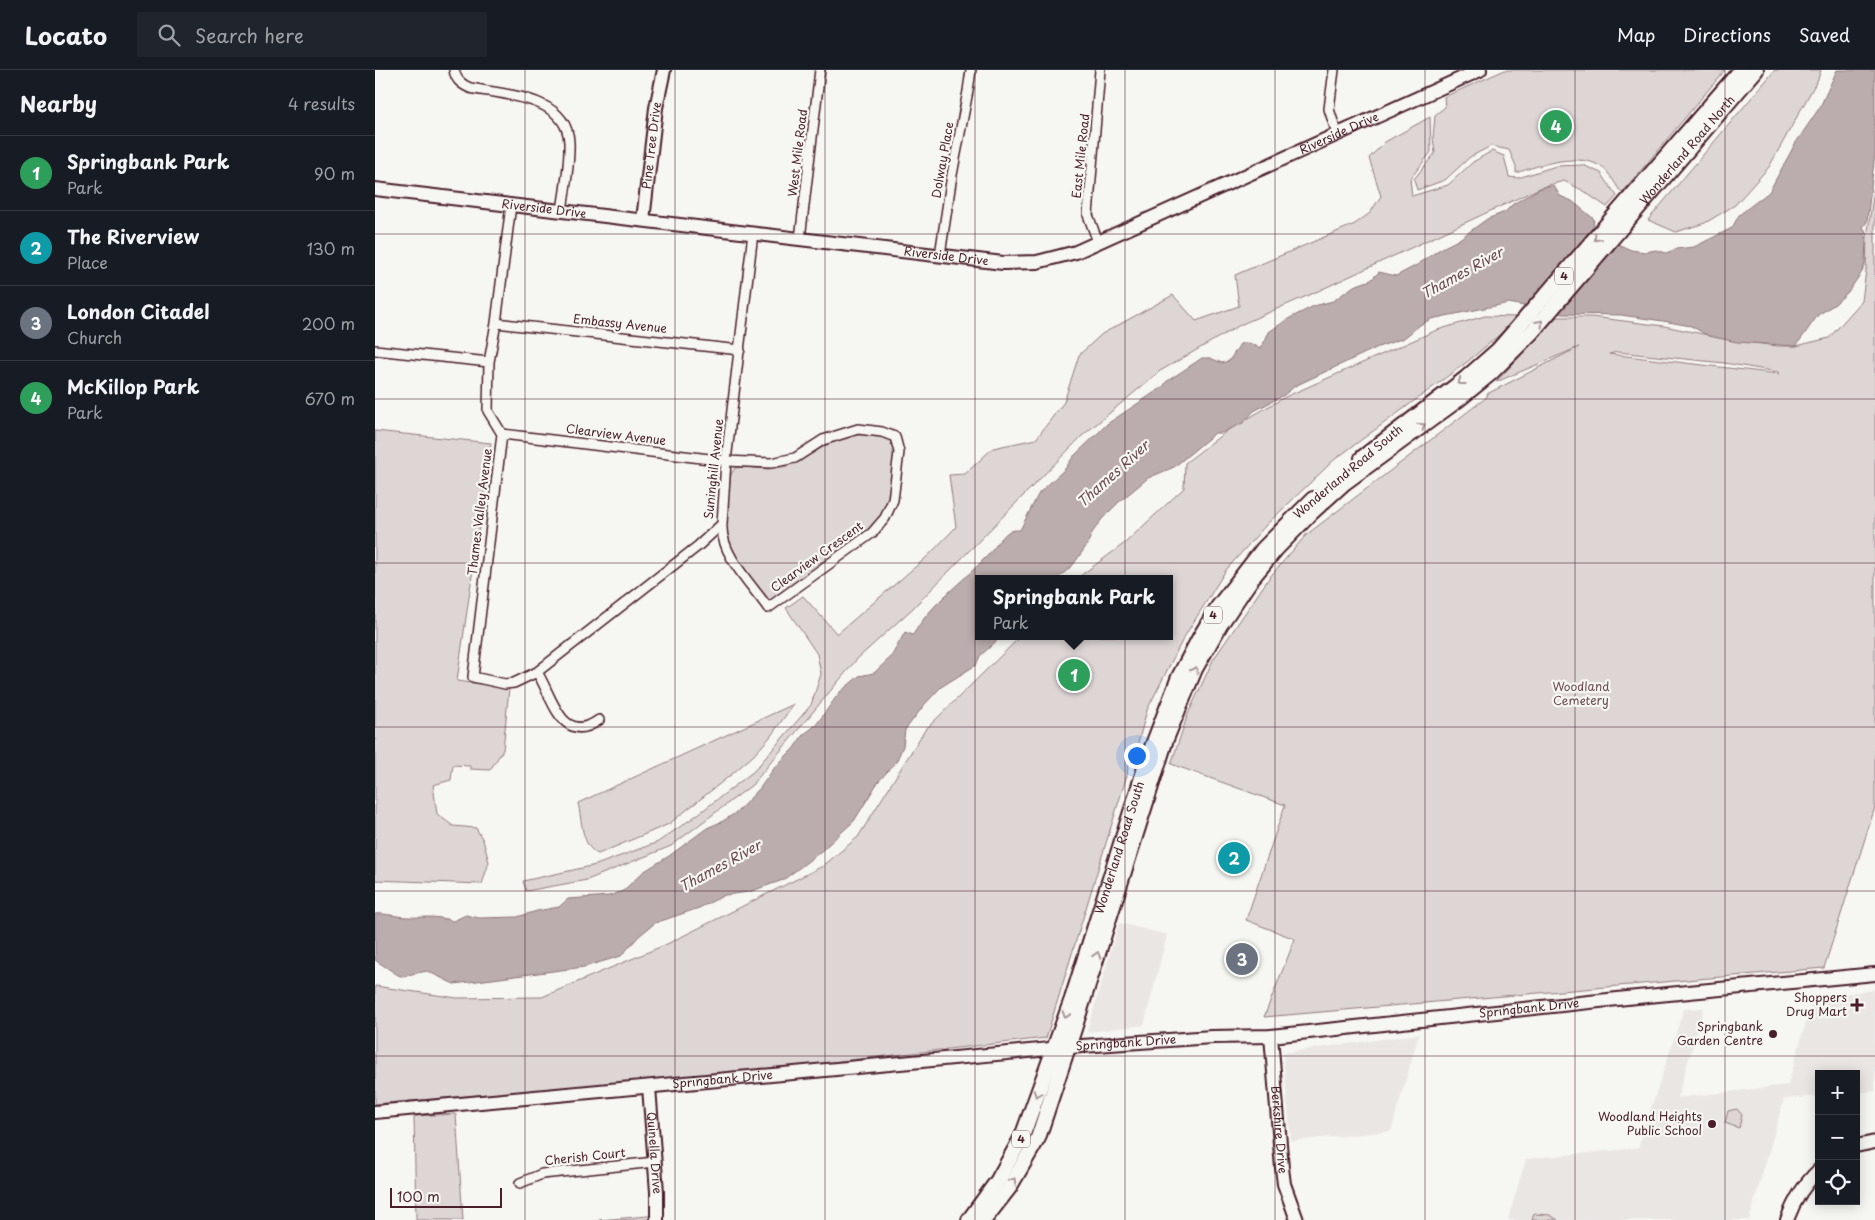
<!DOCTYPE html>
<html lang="en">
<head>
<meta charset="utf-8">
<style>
  :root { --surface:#171b24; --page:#20242c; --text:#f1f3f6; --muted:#9ea1a6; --line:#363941; --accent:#a6949b }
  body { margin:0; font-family:"Playpen Sans",sans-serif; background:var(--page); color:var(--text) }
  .controls { position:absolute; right:15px; bottom:15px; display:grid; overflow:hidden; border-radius:0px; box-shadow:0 2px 12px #0003 }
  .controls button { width:45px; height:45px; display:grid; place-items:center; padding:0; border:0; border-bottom:1px solid var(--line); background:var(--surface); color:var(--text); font:25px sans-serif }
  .scale { position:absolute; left:15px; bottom:12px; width:112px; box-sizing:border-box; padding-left:5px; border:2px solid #4a1f2b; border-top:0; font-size:14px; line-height:18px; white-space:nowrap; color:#4a1f2b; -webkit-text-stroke:4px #f6f6f2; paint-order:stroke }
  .you { position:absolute; left:761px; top:685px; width:18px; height:18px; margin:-12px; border:4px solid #fff; border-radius:50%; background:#1a73e8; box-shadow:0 0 0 8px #1a73e833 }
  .badge { display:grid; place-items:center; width:32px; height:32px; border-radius:50%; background:var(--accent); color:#fff; font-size:16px; font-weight:700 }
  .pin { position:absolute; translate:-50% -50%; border:2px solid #fff; box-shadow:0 1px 5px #0006 }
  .popup { position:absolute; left:600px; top:505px; width:198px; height:65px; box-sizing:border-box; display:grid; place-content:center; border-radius:0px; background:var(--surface); filter:drop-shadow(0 1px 4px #0005); font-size:16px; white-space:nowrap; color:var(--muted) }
  .popup b { font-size:19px; color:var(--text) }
  .popup::after { content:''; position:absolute; left:50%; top:100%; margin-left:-10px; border:10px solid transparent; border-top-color:var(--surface) }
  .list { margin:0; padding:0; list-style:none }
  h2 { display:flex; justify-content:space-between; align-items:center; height:65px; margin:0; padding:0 20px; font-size:21px }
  h2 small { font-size:16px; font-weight:400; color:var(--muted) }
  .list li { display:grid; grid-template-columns:32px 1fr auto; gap:15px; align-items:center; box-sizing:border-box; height:75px; padding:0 20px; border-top:1px solid var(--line) }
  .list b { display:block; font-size:19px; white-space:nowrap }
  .list p { margin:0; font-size:16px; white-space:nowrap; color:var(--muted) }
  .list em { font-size:16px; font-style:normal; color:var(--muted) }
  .icon { flex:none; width:28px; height:28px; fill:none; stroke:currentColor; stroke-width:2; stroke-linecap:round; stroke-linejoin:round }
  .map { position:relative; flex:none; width:1500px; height:1150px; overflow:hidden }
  header { display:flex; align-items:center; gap:30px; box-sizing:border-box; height:70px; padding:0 25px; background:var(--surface); border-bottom:1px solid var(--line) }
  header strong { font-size:24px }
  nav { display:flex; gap:28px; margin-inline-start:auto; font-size:18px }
  .search { width:350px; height:45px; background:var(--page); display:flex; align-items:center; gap:12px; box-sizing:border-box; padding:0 18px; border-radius:0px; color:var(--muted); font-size:19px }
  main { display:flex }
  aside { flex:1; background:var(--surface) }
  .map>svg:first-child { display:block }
  .built { fill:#e9e6e3 }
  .green { fill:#ddd6d5; stroke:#947a80; fill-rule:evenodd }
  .water { fill:#bbadae; stroke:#8e747a }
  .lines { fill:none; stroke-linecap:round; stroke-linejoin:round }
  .street-casing { stroke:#4a1f2b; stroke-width:12 }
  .secondary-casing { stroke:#4a1f2b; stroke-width:16 }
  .primary-casing { stroke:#4a1f2b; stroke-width:18 }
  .street { stroke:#f6f6f2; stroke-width:9 }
  .secondary { stroke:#f6f6f2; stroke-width:12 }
  .primary { stroke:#f6f6f2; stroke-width:14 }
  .oneway { stroke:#a99598 }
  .grid { fill:none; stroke:#4a1f2b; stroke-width:1; stroke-opacity:0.55 }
  .poi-dot { fill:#4a1f2b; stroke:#f6f6f2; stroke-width:2 }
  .labels { text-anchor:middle; stroke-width:4.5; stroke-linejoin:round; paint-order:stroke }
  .shield { fill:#f6f6f2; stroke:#7e6067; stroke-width:1 }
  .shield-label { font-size:11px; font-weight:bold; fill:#4a1f2b }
  .street-label { font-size:12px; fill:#4a1f2b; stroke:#f6f6f2 }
  .park-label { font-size:12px; fill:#6f4d56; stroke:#f6f6f2 }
  .poi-label { font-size:12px; fill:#4a1f2b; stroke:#f6f6f2; text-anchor:end }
  .water-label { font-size:14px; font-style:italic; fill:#6c4a52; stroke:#f6f6f2 }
</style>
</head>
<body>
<header>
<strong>Locato</strong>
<div class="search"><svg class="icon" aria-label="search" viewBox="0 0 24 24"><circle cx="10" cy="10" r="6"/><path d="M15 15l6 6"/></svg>Search here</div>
<nav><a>Map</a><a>Directions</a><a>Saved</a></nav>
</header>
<main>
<aside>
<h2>Nearby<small>4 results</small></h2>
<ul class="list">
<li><span class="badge" style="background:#2e9e5b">1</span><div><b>Springbank Park</b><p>Park</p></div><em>90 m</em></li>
<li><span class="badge" style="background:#0f9aa8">2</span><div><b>The Riverview</b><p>Place</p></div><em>130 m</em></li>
<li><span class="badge" style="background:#6b7280">3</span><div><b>London Citadel</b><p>Church</p></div><em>200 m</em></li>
<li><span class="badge" style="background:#2e9e5b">4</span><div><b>McKillop Park</b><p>Park</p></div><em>670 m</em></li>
</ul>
</aside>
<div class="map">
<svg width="1500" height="1150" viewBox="0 0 1500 1150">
  <rect width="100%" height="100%" fill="#f6f6f2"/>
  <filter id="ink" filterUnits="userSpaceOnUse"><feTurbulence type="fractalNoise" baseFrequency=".02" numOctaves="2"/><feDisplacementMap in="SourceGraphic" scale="10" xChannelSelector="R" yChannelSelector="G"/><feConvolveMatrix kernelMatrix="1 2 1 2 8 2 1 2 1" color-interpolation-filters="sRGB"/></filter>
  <g filter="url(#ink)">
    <path class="built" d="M744 853 792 865 769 955 712 962Z
      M1500 920V1021L1481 1023V1004H1444V1026L1409 1029 1374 1150H1133L1151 1089 1263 1078 1309 939 1329 938 1302 1028 1413 1015 1438 928Z
      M1044 964 1016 1061 916 1071 908 983Z"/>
    <path class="green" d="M1130 0H1350L1247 123C1241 116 1235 103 1228 98 1206 81 1164 95 1141 103V96L1134 80 1116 76 1095 87 1070 110 1042 120 1039 109 1060 83 1058 68 1060 45 1070 37 1069 27Z
      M1400 0H1446L1443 9 1394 97 1360 135 1330 153 1301 162 1273 150Z
      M1055 47 1056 82 1035 109 1037 126 1073 115 1098 92 1117 81 1129 86 1134 107 1143 108 1181 96 1208 95 1226 103 1242 126 1232 137 1205 119 1189 111 1167 117 941 222 867 254 785 301 707 366 537 539 482 589 377 715 296 776 212 810 151 821 148 811 221 795 283 772 322 745 379 701 436 635 446 604 442 584 411 538 428 526 462 564 553 486 581 457 574 405 590 404 618 378 661 369 689 332 704 285 727 264 798 225 821 251 864 236 860 205 980 154 995 143 1006 126 994 88 1010 72Z
      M1500 113V737L1449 898 889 947 920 869 871 850 910 735 796 694 813 644 838 590 894 508 931 465 1112 327V324L1204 277 1121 312 1182 247H1217L1289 256 1362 271 1403 276H1421L1454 268 1487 231 1491 200 1492 167ZM1242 282 1349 293 1403 302 1404 304 1234 284Z
      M1110 246 1142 247 1129 261 1092 292 959 390 891 455 851 500 808 569 772 640 763 673 753 697 752 705 671 968 368 1002 0 1034V916L82 928 167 927 292 874 448 796 483 767 550 660 646 566H794V509H701L750 473 809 418 810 393 853 360 910 327 1062 260Z
      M0 361 116 373 82 611 134 618 128 680 115 700 95 699V696L78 695 76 710 58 715 62 744 78 756 101 758 108 770 114 792 107 814 0 810Z
      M478 365C488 365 504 362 513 369 525 379 516 424 511 438 509 444 504 449 500 454L401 528 397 530 391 529C379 512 361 494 354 474 347 455 354 424 356 404L360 398 368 397 393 399 413 396 463 369Z
      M419 634 395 667 379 685 357 704 294 754 223 784C206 776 207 750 203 733Z
      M1362 1039 1367 1045 1364 1058 1350 1053 1353 1041Z
      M81 1044 88 1150H41L39 1046Z
      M1159 1144 1175 1145 1183 1150H1157Z
      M277 1145V1150H224L273 1146Z"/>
    <path class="water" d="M1462 0H1500V83L1492 152 1488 157 1490 160 1491 168 1490 193 1487 202 1473 222 1460 234 1443 245 1421 276 1362 272 1334 266 1316 256 1288 251 1246 245 1188 244 1134 233 1056 249 1045 255 1029 268 1003 277 920 316 909 325 879 341 868 353 846 363H840L799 397 773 408 744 432 727 449 717 463 712 475 698 495 682 509H604V566H627L605 586 601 595 566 617 550 634 530 660 528 676 521 692 503 712 479 751 444 783 408 810 374 822 350 825 324 838 280 853 264 866 246 886 209 897 79 914 52 901 37 904 29 907 23 905 0 890V844C11 843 22 847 33 847 50 848 60 845 78 851L91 845 104 848 142 847 162 841 184 837 193 829 234 826 248 821 268 802 294 786 332 758 348 751 362 742 385 718 400 697 419 678 428 665 441 655 464 623 484 606 499 603 516 587 530 562 538 565C555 534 586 514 610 488 617 482 626 467 633 462 636 460 642 460 645 460L664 423 690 399 698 387 723 363 732 354 789 316 791 312 827 288H835L847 293 854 291 865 274 874 273 886 278 894 262 913 249 939 236 958 231 979 216 996 210 1004 202 1021 206 1042 195 1065 179 1083 170 1112 149 1130 142 1138 134 1164 119 1172 116H1179L1185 126 1197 131 1219 149 1218 156 1238 172 1256 180 1270 182 1281 180 1291 183 1301 179 1319 177 1357 158 1364 145 1394 122 1420 74 1445 37Z"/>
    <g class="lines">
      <defs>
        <path id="street" d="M79 0C81 10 86 14 95 18 129 25 192 26 194 72 195 95 190 118 187 141
          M959 0 954 39 962 64
          M136 135 121 253 114 292 113 341 127 364 98 607 130 614 139 613 162 602 323 476 347 454 351 391 378 163
          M425 169 445 0
          M723 172 713 145 725 0
          M565 185 577 105 593 21 596 0
          M121 253 365 280
          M0 280 114 292
          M127 364 351 391 396 393 420 388 448 370 483 359 507 362 520 367 524 382 518 430 510 448 497 463 393 538C377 515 345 484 347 454
          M162 602C177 625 186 677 224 650
          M145 1113 167 1104 280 1092"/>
        <g id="secondary">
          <path id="s1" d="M0 119 628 193 662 192 701 182 1105 0"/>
          <path id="s2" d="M268 150 281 38 289 0"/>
          <path id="s3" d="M896 966 907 1098 909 1114 922 1150"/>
          <path id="s4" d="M274 1017 282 1122V1150"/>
          <path id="s5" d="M0 1042 707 976 837 967 896 966 1252 928 1500 904"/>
          <path d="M1481 1076 1500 1072"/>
          <path d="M1412 1150C1419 1131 1429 1114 1444 1100"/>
        </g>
        <g id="primary">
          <path d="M987 388 1090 309 1123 280 1366 0"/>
          <path id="s6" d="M594 1150 623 1110 647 1067 697 929 774 685 804 607 825 567 843 537 888 479 938 429"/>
          <path id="s7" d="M609 1150 634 1118 663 1068 699 959 791 669 820 599 845 555 877 508 901 479 937 442 969 413 1084 329 1116 303 1157 262 1381 0"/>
        </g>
      </defs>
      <use href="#street" class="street-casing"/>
      <use href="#secondary" class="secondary-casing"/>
      <use href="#primary" class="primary-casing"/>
      <use href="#street" class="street"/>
      <use href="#secondary" class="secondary"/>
      <use href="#primary" class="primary"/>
    </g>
    <defs><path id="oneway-chevron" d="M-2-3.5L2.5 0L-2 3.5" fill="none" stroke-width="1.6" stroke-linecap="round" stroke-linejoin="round" transform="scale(1.25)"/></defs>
    <g class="oneway">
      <use href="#oneway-chevron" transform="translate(1222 168) rotate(131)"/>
      <use href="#oneway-chevron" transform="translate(1165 253) rotate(-48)"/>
      <use href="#oneway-chevron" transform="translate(1086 312) rotate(142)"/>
      <use href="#oneway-chevron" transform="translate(1047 356) rotate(-36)"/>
      <use href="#oneway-chevron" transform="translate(820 600) rotate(-63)"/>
      <use href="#oneway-chevron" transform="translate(722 885) rotate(-73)"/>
      <use href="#oneway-chevron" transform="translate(691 945) rotate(109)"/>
      <use href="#oneway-chevron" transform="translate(662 1024) rotate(110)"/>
      <use href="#oneway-chevron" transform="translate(638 1111) rotate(-58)"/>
    </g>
  </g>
  <path class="grid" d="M150 0V1150M300 0V1150M450 0V1150M600 0V1150M750 0V1150M900 0V1150M1050 0V1150M1200 0V1150M1350 0V1150M0 164H1500M0 329H1500M0 493H1500M0 657H1500M0 821H1500M0 986H1500"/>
  <g class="poi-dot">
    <path d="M1479.5 927.5h5v5h5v5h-5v5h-5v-5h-5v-5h5z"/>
    <circle cx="1398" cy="964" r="5"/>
    <circle cx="1337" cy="1054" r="5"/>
  </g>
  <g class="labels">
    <g class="shield">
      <rect x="1180" y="197.5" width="18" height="17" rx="4"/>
      <rect x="829" y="536.5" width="18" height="17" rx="4"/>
      <rect x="637" y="1060.5" width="18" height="17" rx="4"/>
    </g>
    <g class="shield-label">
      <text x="1189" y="210">4</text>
      <text x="838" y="549">4</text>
      <text x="646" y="1073">4</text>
    </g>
    <g class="street-label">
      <text dy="4" stroke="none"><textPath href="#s1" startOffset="995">Riverside Drive</textPath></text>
      <text dy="4" stroke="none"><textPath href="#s2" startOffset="75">Pine Tree Drive</textPath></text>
      <text dy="4" stroke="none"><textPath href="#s7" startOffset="1314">Wonderland Road North</textPath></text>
      <text transform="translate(423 83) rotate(-83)" y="4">West Mile Road</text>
      <text transform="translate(706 86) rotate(-84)" y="4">East Mile Road</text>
      <text transform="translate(568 90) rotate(-80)" y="4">Dolway Place</text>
      <text dy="4" stroke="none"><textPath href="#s1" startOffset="170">Riverside Drive</textPath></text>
      <text dy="4" stroke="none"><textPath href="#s1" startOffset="575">Riverside Drive</textPath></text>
      <text transform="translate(245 254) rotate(6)" y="4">Embassy Avenue</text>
      <text transform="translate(241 365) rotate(7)" y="4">Clearview Avenue</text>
      <text transform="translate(339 399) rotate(-84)" y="4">Suninghill Avenue</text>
      <text transform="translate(973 402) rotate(-40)" y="4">Wonderland Road South</text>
      <text transform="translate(105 442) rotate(-83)" y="4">Thames Valley Avenue</text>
      <text transform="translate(442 487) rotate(-36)" y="4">Clearview Crescent</text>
      <text dy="4" stroke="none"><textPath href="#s6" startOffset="404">Wonderland Road South</textPath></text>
      <text dy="4" stroke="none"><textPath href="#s5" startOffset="1159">Springbank Drive</textPath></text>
      <text dy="4" stroke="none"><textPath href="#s5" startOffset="754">Springbank Drive</textPath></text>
      <text dy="4" stroke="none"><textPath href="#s5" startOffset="349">Springbank Drive</textPath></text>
      <text dy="4" stroke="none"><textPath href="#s3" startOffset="94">Berkshire Drive</textPath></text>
      <text dy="4" stroke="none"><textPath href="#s4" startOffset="66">Quinella Drive</textPath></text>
      <text transform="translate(210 1087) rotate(-6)" y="4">Cherish Court</text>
    </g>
    <g class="park-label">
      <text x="1206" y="621">Woodland<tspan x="1206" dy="14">Cemetery</tspan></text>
    </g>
    <g class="poi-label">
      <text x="1472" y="932">Shoppers<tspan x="1472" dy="14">Drug Mart</tspan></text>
      <text x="1388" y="961">Springbank<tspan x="1388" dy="14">Garden Centre</tspan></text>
      <text x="1327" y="1051">Woodland Heights<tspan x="1327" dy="14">Public School</tspan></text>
    </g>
    <g class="water-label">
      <text transform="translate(1087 203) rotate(-29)" y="5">Thames River</text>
      <text transform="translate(738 404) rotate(-42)" y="5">Thames River</text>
      <text transform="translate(345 796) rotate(-29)" y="5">Thames River</text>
    </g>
  </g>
</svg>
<div class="controls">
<button>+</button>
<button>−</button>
<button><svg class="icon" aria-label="locate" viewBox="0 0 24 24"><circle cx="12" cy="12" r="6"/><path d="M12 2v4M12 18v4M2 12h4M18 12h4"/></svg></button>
</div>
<div class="scale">100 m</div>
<div class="you"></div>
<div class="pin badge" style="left:699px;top:605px;background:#2e9e5b">1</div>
<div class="popup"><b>Springbank Park</b>Park</div>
<div class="pin badge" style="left:859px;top:788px;background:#0f9aa8">2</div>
<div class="pin badge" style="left:867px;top:889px;background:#6b7280">3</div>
<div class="pin badge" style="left:1181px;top:56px;background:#2e9e5b">4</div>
</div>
</main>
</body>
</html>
